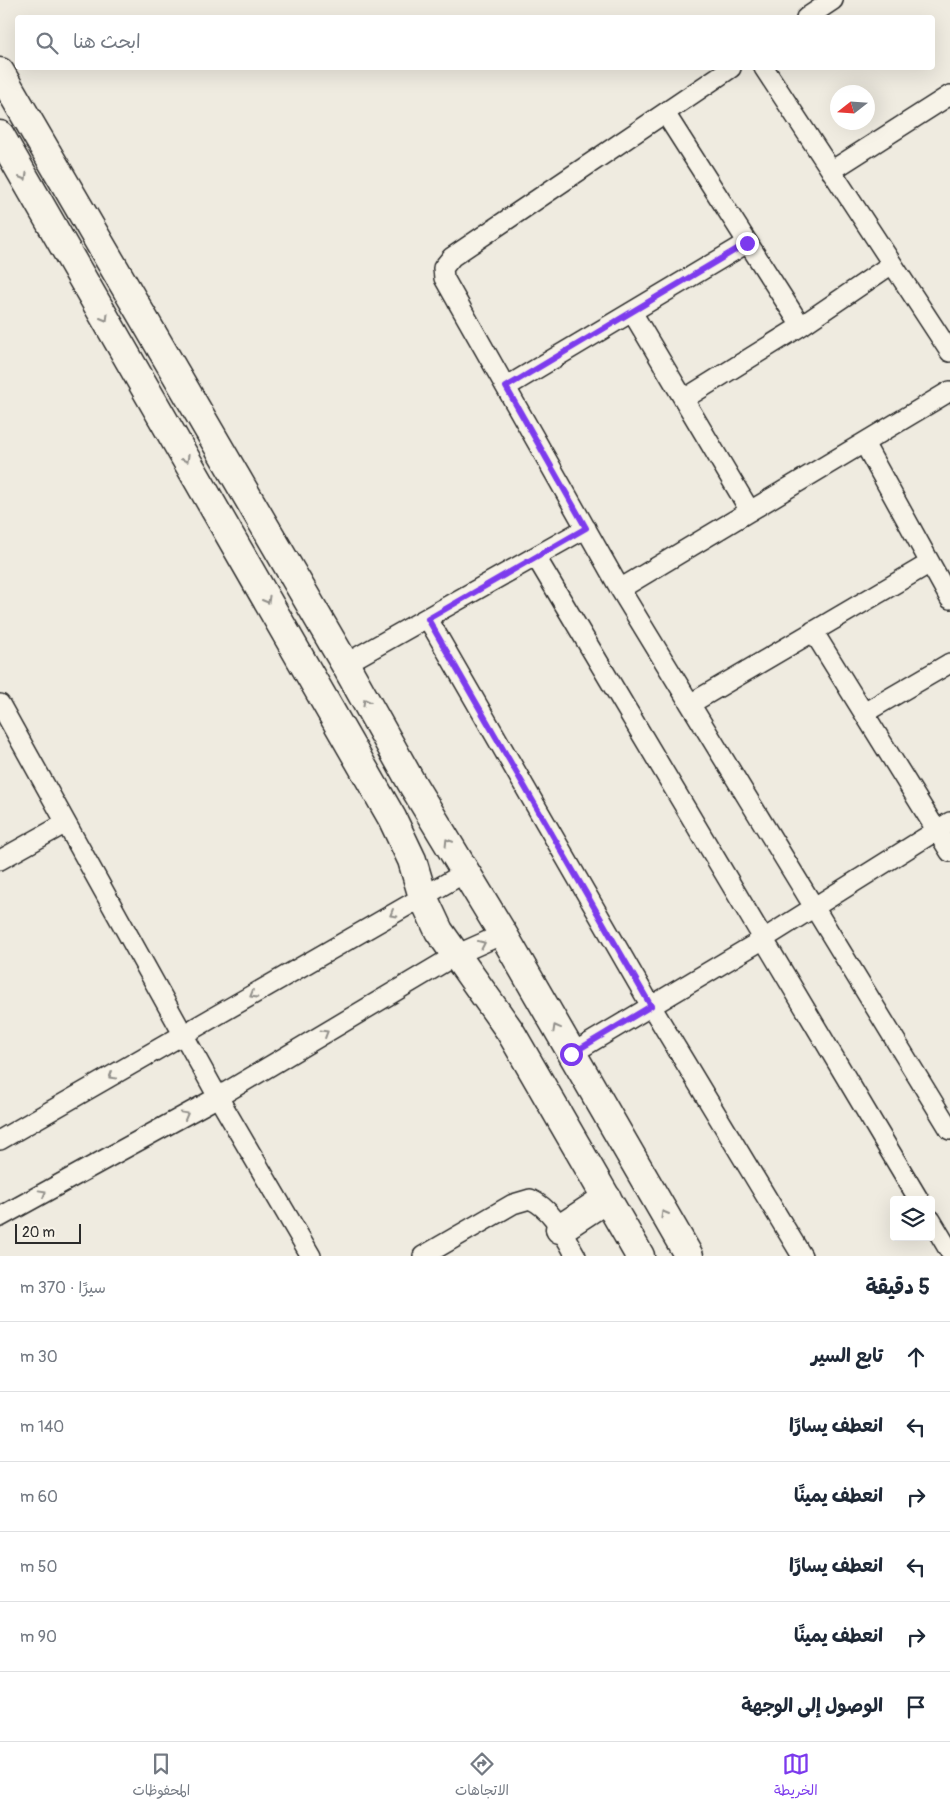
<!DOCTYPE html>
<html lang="ar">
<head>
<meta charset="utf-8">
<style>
  :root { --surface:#fff; --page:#f2f2f3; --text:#1f2937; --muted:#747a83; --line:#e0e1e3; --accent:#7c3aed }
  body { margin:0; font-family:Pangolin,"Playpen Sans Arabic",sans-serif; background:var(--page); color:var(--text); direction:rtl }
  .controls { position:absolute; right:15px; bottom:15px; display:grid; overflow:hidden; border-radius:5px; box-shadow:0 5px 20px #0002 }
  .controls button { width:45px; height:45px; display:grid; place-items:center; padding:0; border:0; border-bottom:1px solid var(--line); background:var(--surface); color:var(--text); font:25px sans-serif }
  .compass { position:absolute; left:830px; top:85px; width:45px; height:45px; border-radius:50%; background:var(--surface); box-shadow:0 5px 20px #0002; rotate:253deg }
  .scale { position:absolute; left:15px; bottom:12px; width:66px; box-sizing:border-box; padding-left:5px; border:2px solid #2b2b2b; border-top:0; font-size:14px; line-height:18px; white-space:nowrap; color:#2b2b2b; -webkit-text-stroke:4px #f7f3e8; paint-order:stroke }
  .stop { position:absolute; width:15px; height:15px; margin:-11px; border:4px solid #7c3aed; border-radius:50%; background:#fff }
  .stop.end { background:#7c3aed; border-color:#fff; box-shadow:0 1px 5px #0008 }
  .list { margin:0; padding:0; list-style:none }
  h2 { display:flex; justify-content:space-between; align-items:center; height:65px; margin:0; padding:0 20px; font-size:21px }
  h2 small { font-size:16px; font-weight:400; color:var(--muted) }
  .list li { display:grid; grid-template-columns:32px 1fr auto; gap:15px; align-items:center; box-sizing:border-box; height:70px; padding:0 20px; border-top:1px solid var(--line) }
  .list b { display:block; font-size:19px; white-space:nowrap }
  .list em { font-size:16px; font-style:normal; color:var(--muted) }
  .icon { flex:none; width:28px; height:28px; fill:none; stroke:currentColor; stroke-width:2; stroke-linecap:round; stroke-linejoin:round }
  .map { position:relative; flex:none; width:950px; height:1256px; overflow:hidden; direction:ltr }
  .search { position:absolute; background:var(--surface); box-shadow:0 5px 20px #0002; left:15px; right:15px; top:15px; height:55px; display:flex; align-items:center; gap:12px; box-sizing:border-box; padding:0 18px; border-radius:5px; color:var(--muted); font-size:19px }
  .sheet { height:485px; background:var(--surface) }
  nav { display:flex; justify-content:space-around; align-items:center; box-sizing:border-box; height:70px; border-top:1px solid var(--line); background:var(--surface); font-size:14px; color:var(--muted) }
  nav a { display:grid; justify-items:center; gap:2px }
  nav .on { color:var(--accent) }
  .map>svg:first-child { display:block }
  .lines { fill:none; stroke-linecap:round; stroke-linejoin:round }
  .street-casing { stroke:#2b2b2b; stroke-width:22 }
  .primary-casing { stroke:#2b2b2b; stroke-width:31 }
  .street { stroke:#f7f3e8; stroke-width:19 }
  .primary { stroke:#f7f3e8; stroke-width:28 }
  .oneway { stroke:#918f8a }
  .route { stroke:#7c3aed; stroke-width:6 }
</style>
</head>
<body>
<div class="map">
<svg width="950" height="1256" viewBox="0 0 950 1256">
  <rect width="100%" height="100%" fill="#efebe0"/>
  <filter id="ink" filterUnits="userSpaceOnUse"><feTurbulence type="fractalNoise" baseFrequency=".02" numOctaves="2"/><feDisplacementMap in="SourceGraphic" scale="10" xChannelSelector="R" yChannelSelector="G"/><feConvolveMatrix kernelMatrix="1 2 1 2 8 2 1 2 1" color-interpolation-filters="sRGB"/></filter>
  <g filter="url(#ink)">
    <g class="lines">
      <defs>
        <path id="street" d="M806 18 833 0
          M731 68 452 257 443 268 444 278 620 589 950 1130
          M764 68 950 352
          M665 113 801 326
          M831 171 950 95
          M632 312 750 511
          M506 387 747 243
          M684 399 801 326 892 264
          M864 443 950 599
          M536 557 919 1200
          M620 589 950 391
          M428 619 651 1006 802 1256
          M813 631 950 852
          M345 664 586 528
          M0 704 218 1097 311 1256
          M690 704 930 563
          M864 713 950 663
          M0 860 66 823
          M571 1054 762 940 950 822
          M0 1140 466 872
          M0 1217 218 1097 456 955 503 934
          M931 1220 950 1252
          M423 1256 513 1204 530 1199C554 1210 563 1234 576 1256"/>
        <path id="primary" d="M0 72 345 664 411 782 503 934 689 1256
          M0 135 392 818 412 860 423 897 439 931 510 1031 640 1256
          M560 1229 607 1198"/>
      </defs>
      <use href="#street" class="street-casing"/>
      <use href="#primary" class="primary-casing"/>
      <use href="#street" class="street"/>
      <use href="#primary" class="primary"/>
    </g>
    <defs><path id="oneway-chevron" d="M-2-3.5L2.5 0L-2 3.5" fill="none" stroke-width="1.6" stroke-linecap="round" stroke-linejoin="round" transform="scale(1.25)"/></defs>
    <g class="oneway">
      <use href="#oneway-chevron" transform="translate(24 177) rotate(60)"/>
      <use href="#oneway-chevron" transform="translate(105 318) rotate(60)"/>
      <use href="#oneway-chevron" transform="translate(186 459) rotate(60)"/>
      <use href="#oneway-chevron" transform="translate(267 600) rotate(60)"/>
      <use href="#oneway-chevron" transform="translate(366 702) rotate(-119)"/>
      <use href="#oneway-chevron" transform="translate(448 842) rotate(-122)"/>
      <use href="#oneway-chevron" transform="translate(393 914) rotate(150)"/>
      <use href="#oneway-chevron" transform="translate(482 944) rotate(-25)"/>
      <use href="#oneway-chevron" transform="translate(253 995) rotate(150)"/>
      <use href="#oneway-chevron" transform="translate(556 1028) rotate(-119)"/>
      <use href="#oneway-chevron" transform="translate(325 1033) rotate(-31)"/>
      <use href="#oneway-chevron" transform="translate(112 1076) rotate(150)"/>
      <use href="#oneway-chevron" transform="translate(185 1115) rotate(-29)"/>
      <use href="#oneway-chevron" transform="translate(43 1193) rotate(-29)"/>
      <use href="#oneway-chevron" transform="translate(664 1214) rotate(-120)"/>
    </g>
  </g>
  <g class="lines" filter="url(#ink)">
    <path class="route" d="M571 1054 651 1006 428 619 586 528 506 387 747 243"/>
  </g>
</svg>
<div class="controls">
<button><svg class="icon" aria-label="layers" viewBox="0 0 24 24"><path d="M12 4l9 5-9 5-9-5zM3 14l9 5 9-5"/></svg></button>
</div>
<svg class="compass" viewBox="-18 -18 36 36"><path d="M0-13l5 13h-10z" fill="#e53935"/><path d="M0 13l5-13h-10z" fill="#747a83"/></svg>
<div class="scale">20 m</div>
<div class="stop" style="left:571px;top:1054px"></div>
<div class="stop end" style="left:747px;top:243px"></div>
<div class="search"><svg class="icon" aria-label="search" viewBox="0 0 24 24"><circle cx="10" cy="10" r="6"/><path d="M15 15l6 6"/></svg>ابحث هنا</div>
</div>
<section class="sheet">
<h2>5 دقيقة<small>سيرًا · 370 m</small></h2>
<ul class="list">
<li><svg class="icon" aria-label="ahead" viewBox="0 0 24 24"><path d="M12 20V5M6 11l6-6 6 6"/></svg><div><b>تابع السير</b></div><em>30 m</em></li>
<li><svg class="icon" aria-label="left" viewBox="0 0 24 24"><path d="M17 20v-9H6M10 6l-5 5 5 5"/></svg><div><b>انعطف يسارًا</b></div><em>140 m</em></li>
<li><svg class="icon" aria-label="right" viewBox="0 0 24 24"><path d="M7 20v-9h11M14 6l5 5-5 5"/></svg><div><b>انعطف يمينًا</b></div><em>60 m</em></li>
<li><svg class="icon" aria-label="left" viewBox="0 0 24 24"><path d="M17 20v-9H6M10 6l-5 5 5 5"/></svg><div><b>انعطف يسارًا</b></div><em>50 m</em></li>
<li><svg class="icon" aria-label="right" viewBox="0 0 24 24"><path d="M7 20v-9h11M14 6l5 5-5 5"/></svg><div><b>انعطف يمينًا</b></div><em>90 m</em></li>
<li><svg class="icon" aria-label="arrive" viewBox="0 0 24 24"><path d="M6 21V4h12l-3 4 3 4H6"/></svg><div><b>الوصول إلى الوجهة</b></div></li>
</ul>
</section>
<nav>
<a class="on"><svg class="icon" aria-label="map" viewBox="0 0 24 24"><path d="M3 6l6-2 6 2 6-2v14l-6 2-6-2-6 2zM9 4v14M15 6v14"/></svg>الخريطة</a>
<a><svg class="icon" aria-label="directions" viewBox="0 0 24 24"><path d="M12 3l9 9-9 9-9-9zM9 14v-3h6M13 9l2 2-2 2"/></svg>الاتجاهات</a>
<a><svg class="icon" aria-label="saved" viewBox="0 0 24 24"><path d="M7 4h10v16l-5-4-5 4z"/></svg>المحفوظات</a>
</nav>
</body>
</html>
